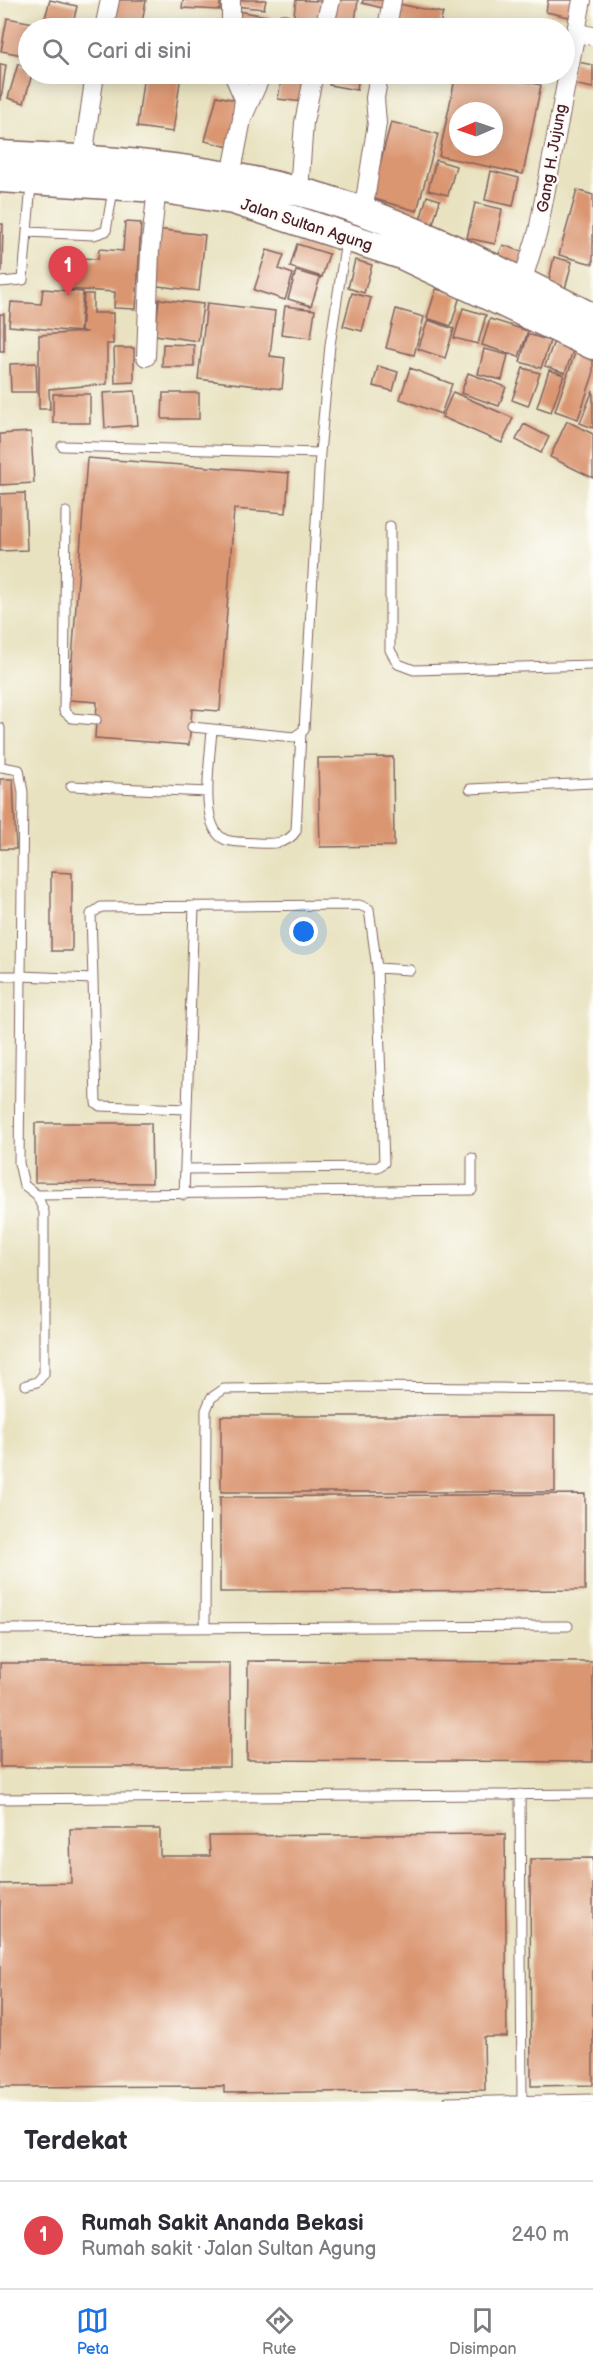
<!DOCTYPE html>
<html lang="id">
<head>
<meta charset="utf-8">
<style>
  :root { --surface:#fff; --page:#f2f2f3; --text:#2b2b33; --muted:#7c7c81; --line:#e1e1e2; --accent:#1a73e8 }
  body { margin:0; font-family:"Balsamiq Sans",sans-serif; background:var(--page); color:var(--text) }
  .compass { position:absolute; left:449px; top:102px; width:54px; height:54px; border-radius:50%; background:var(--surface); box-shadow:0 3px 15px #0003; rotate:268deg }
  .you { position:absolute; left:304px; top:932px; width:21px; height:21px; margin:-15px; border:4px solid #fff; border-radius:50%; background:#1a73e8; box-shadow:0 0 0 9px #1a73e833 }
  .badge { display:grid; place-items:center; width:39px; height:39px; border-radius:50%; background:var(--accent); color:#fff; font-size:20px; font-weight:700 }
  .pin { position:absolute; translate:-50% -50px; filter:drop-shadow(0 2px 3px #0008) }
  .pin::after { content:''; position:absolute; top:32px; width:21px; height:18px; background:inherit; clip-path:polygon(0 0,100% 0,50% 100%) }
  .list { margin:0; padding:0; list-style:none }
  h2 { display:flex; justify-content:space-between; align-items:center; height:78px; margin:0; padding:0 24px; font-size:26px }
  h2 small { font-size:20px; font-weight:400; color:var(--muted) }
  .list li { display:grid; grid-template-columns:39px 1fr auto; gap:18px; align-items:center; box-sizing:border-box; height:108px; padding:0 24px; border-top:2px solid var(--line) }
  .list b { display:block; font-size:22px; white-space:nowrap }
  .list p { margin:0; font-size:20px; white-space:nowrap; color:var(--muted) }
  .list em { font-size:20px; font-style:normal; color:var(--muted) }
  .icon { flex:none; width:33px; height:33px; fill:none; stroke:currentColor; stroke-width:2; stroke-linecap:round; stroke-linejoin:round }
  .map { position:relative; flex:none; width:593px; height:2102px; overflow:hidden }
  .search { position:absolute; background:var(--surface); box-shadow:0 3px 15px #0003; left:18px; right:18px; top:18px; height:66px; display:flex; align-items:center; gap:15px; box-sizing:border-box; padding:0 21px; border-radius:33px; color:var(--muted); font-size:22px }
  .sheet { height:186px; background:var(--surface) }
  nav { display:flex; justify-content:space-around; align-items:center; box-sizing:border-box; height:84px; border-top:2px solid var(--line); background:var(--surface); font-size:16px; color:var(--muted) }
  nav a { display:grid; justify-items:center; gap:3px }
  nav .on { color:var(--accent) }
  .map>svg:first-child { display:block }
  .building { fill:#da9571; fill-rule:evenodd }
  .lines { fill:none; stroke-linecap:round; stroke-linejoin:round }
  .service-casing { stroke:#81635f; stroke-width:11 }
  .minor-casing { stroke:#81635f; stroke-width:20 }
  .trunk-casing { stroke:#81635f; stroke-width:31 }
  .service { stroke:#fff; stroke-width:9 }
  .minor { stroke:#fff; stroke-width:18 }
  .trunk { stroke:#fff; stroke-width:28 }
  .labels { text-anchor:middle; stroke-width:5; stroke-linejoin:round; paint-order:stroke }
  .street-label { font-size:16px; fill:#4a1f2b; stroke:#fdfcf7 }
</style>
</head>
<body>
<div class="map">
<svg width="593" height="2102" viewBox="0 0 593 2102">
  <rect width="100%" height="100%" fill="#fdfcf7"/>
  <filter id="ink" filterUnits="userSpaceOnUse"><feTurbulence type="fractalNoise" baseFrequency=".0167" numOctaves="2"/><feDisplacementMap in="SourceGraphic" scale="12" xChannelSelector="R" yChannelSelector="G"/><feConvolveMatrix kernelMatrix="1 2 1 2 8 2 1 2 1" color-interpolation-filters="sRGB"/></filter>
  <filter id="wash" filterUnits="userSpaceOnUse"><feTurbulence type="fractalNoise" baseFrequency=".008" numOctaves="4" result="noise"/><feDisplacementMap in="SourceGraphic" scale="24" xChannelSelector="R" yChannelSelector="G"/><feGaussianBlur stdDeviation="1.35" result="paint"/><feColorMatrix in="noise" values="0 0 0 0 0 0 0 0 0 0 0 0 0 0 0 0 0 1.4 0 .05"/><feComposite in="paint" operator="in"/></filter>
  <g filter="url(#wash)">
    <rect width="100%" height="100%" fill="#e8e2c0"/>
    <g id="blocks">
      <path class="building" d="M50 0 77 6 72 28 43 25Z
        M115 0H146L141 28H110Z
        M183 0H220V10L182 8Z
        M236 0H266L264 9 235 6Z
        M296 0 321 1 317 28H292Z
        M334 0H358L354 28H330Z
        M363 0H388L386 9 362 3Z
        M548 0H577L574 18 546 12Z
        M399 4 443 13 439 28H418L395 24Z
        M238 11 271 17 269 28H235Z
        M7 18 34 23 33 28H28V56L1 51Z
        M573 61 593 65V88L568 83Z
        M0 64 6 65 1 100 0 99Z
        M18 64 28 67V74H32L24 103 8 98Z
        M144 74H181L173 132 137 127Z
        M282 74 307 78 303 102 278 99Z
        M331 74H359L357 90 329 85Z
        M456 74H508V78L541 85 523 174 439 156ZM458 111H494V147H458Z
        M217 96 240 101 229 147 205 141Z
        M391 122 438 134 417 211 371 198Z
        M436 160 456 166 448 195 428 190Z
        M491 171 519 178 513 206 485 200Z
        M577 190 593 195V264L559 255Z
        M427 196 440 200 431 231 418 227Z
        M475 203 502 209 495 244 467 238Z
        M125 222 141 223 136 309 114 308 115 292 64 289 66 257 98 259 99 249 123 251Z
        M0 224H3L2 271H0Z
        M156 229 205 235 199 291 150 285Z
        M297 244 329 254 322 277 290 267Z
        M503 245 526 253 520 270 496 261Z
        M267 250 284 255 279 269 293 274 285 300 254 290Z
        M554 257 572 262 565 289 548 284Z
        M355 260 372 265 364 293 348 288Z
        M296 271 320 278 311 306 288 299Z
        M43 289 83 292 80 332 9 326 11 302 41 304Z
        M436 289 460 296 451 326 427 318Z
        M352 293 371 298 362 331 343 326Z
        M84 294H93V313H113V344H107V384L49 389 50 409H39V335L87 332H81Z
        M159 299 203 304 198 341 155 335Z
        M207 303 275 311 270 356 285 358 282 389 198 379Z
        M285 306 315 310 311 338 281 334Z
        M463 308 486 315 478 344 454 338Z
        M396 309 424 317 414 355 386 348Z
        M0 314H4V351H0Z
        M490 319 528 331 519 357 482 345Z
        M428 320 454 329 445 358 418 349Z
        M528 334 550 341 541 368 520 362Z
        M554 341 574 348 565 373 545 366Z
        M163 344 194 345V367H162Z
        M114 348H134V382L115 383Z
        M484 349 508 355 502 380 478 374Z
        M576 350 593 356V375L578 419 555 411Z
        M36 363 37 392H11L10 364Z
        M378 366 398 372 393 391 373 386Z
        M410 368 452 384 441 414 400 399Z
        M523 368 540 373 528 406 512 400Z
        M549 370 564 375 551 412 537 407Z
        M468 373 506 387 499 406 461 393Z
        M593 390V428L580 423Z
        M135 391 138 425 105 428 103 393Z
        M453 392 513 418 502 443 442 417Z
        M163 393H199V419H162Z
        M53 394H90V423H53Z
        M567 421 593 434V478L550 457Z
        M524 424 549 437 541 453 516 440Z
        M31 432 34 483 0 485V434Z
        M87 458 289 473 286 513 234 509 220 711 192 709 189 745 95 738 97 702 69 700Z
        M25 493 27 550 0 551V494Z
        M393 757 394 846 320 847 318 758Z
        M0 779H13L16 849H0Z
        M51 872 72 873V951H51Z
        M35 1123H151L152 1183 35 1182Z
        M221 1416H555V1492H221Z
        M585 1494V1590L220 1592V1497Z
        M248 1661 593 1662V1762L247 1760Z
        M0 1663H230V1767H0Z
        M70 1829H160V1856H210L209 1836 505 1834 507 2037H484L485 2090 224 2093V2086L0 2087V1884L71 1883Z
        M593 1858V2085L531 2086 530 1859Z"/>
    </g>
  </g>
  <g filter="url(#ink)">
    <use href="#blocks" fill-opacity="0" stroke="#81635f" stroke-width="1.5"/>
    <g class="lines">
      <defs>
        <path id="service" d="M31 184 27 232 94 235 106 231 113 190
          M0 282 23 280 27 232
          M62 446 320 453
          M66 512 64 711 72 718 96 720
          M390 526V650L398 664 414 670 593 665
          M192 727 294 737 304 730 320 453 330 345 346 241
          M0 728V767
          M212 729C211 754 197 829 226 840 235 843 249 842 258 843 273 844 288 844 296 831L301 733
          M71 786 208 792
          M470 789 593 783
          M377 968 410 970
          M0 976H21L23 792 19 770 2 767
          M93 979 96 1103 100 1106 187 1109
          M37 1195 472 1190V1158
          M184 1195 194 906
          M26 1385 37 1382 44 1374V1212L37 1195 24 1185 19 1163 21 976 93 979 91 914 101 907 359 905 369 909 377 968 384 1163 378 1167 186 1169
          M205 1627 206 1410 211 1398 224 1389 358 1387 593 1389
          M0 1629 568 1626
          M520 1794 522 2101
          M0 1799 593 1794
          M447 2102 593 2099"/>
        <path id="minor" d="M104 28 110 0
          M231 28V0
          M282 28 284 23
          M324 28 331 0
          M387 28 392 0
          M575 33 593 36
          M233 74 244 99 242 114
          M83 158 95 74
          M231 176 242 119 262 74
          M299 191 304 122 314 74
          M363 213 377 123 375 98 379 74
          M522 282 538 231 582 0
          M146 357 150 251 157 188"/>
        <path id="trunk" d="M0 155C99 159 201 166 297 191 396 216 502 272 593 318
          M0 178 157 188 233 200 402 255 593 345"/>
      </defs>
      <use href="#service" class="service-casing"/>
      <use href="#minor" class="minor-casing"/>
      <use href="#trunk" class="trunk-casing"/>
      <use href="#service" class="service"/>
      <use href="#minor" class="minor"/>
      <use href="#trunk" class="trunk"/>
    </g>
  </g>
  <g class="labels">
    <g class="street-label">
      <text transform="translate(551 158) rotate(-80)" y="6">Gang H. Jujung</text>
      <text transform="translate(307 224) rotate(18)" y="6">Jalan Sultan Agung</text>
    </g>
  </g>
</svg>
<svg class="compass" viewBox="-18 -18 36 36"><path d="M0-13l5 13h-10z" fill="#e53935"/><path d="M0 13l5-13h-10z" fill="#7c7c81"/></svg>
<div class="you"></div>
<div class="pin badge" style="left:68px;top:296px;background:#e0444e">1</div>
<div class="search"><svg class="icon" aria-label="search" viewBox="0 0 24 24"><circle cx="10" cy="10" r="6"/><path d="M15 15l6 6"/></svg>Cari di sini</div>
</div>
<section class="sheet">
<h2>Terdekat<small></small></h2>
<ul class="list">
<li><span class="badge" style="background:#e0444e">1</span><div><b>Rumah Sakit Ananda Bekasi</b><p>Rumah sakit · Jalan Sultan Agung</p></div><em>240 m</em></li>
</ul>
</section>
<nav>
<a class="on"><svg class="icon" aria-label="map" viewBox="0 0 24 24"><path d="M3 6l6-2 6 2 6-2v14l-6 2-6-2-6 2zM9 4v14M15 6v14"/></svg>Peta</a>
<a><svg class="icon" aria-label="directions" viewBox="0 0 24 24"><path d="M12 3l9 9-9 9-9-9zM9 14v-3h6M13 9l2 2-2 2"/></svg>Rute</a>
<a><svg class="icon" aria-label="saved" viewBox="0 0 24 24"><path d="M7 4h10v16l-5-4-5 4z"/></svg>Disimpan</a>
</nav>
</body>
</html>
